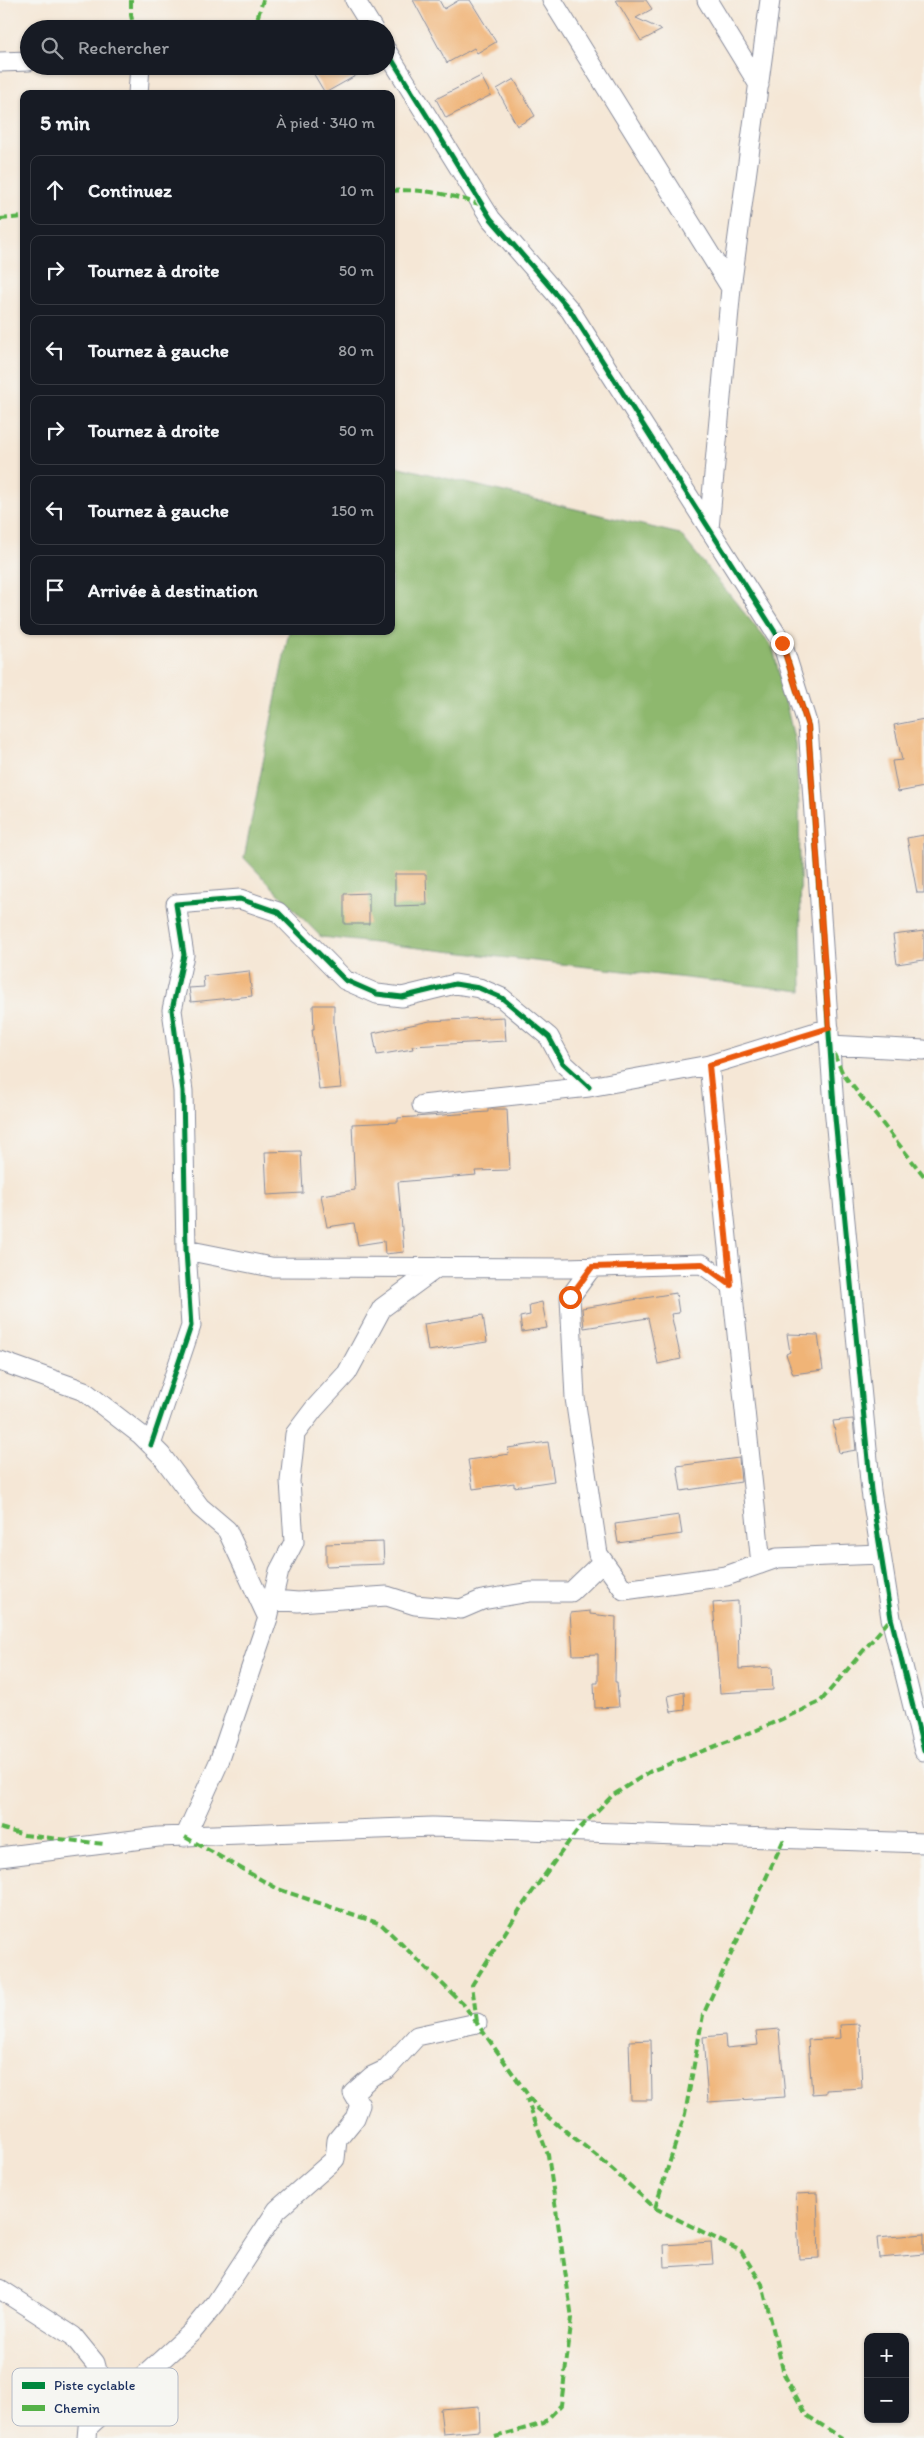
<!DOCTYPE html>
<html lang="fr">
<head>
<meta charset="utf-8">
<style>
  :root { --surface:#171b24; --page:#20242c; --text:#f1f3f6; --muted:#9ea1a6; --line:#363941 }
  body { margin:0; font-family:Itim,sans-serif; background:var(--page); color:var(--text) }
  .controls { position:absolute; right:15px; bottom:15px; display:grid; overflow:hidden; border-radius:10px; box-shadow:0 1px 4px #0004 }
  .controls button { width:45px; height:45px; display:grid; place-items:center; padding:0; border:0; border-bottom:1px solid var(--line); background:var(--surface); color:var(--text); font:25px sans-serif }
  .stop { position:absolute; width:15px; height:15px; margin:-11px; border:4px solid #ea580c; border-radius:50%; background:#fff }
  .stop.end { background:#ea580c; border-color:#fff; box-shadow:0 1px 5px #0008 }
  .list { margin:0; padding:0; list-style:none }
  h2 { display:flex; justify-content:space-between; align-items:center; height:65px; margin:0; padding:0 20px; font-size:21px }
  h2 small { font-size:16px; font-weight:400; color:var(--muted) }
  .list li { display:grid; grid-template-columns:32px 1fr auto; gap:15px; align-items:center; box-sizing:border-box; height:70px; margin:0 10px 10px; padding:0 10px; border:1px solid var(--line); border-radius:10px }
  .list b { display:block; font-size:19px; white-space:nowrap }
  .list em { font-size:16px; font-style:normal; color:var(--muted) }
  .icon { flex:none; width:28px; height:28px; fill:none; stroke:currentColor; stroke-width:2; stroke-linecap:round; stroke-linejoin:round }
  .map { position:relative; flex:none; width:924px; height:2438px; overflow:hidden }
  .search { position:absolute; background:var(--surface); box-shadow:0 1px 4px #0004; left:20px; top:20px; width:375px; height:55px; display:flex; align-items:center; gap:12px; box-sizing:border-box; padding:0 18px; border-radius:28px; color:var(--muted); font-size:19px }
  .panel { position:absolute; background:var(--surface); box-shadow:0 1px 4px #0004; left:20px; top:90px; width:375px; height:545px; border-radius:10px }
  .map>svg:first-child { display:block }
  .forest { fill:#8eb86e; stroke:#547466 }
  .building { fill:#f0b477 }
  .lines { fill:none; stroke-linecap:round; stroke-linejoin:round }
  .minor-casing { stroke:#888b9a; stroke-width:21 }
  .minor { stroke:#fff; stroke-width:19 }
  .quiet { stroke:#55b248; stroke-width:4; stroke-dasharray:8 4; stroke-linecap:butt }
  .cycleway-casing { stroke:#f6f6f2; stroke-width:8 }
  .cycleway { stroke:#00873e; stroke-width:5 }
  .route { stroke:#ea580c; stroke-width:6 }
  .key { fill:#f6f6f2; stroke:#b4bac6; stroke-width:1 }
  .key-label { font-size:14px; fill:#1b2f5e }
</style>
</head>
<body>
<div class="map">
<svg width="924" height="2438" viewBox="0 0 924 2438">
  <rect width="100%" height="100%" fill="#f6f6f2"/>
  <filter id="ink" filterUnits="userSpaceOnUse"><feTurbulence type="fractalNoise" baseFrequency=".02" numOctaves="2"/><feDisplacementMap in="SourceGraphic" scale="10" xChannelSelector="R" yChannelSelector="G"/><feConvolveMatrix kernelMatrix="1 2 1 2 8 2 1 2 1" color-interpolation-filters="sRGB"/></filter>
  <filter id="wash" filterUnits="userSpaceOnUse"><feTurbulence type="fractalNoise" baseFrequency=".0096" numOctaves="4" result="noise"/><feDisplacementMap in="SourceGraphic" scale="20" xChannelSelector="R" yChannelSelector="G"/><feGaussianBlur stdDeviation="1.12" result="paint"/><feColorMatrix in="noise" values="0 0 0 0 0 0 0 0 0 0 0 0 0 0 0 0 0 1.4 0 .05"/><feComposite in="paint" operator="in"/></filter>
  <g filter="url(#wash)">
    <rect width="100%" height="100%" fill="#f5e7d6"/>
    <path class="forest" d="M391 465 680 534 773 648 795 743 799 804 802 991 321 937 244 858 289 631H391Z"/>
    <g id="blocks">
      <path class="building" d="M413 0H439L444 9 459 0H470L496 42 477 53 474 48 447 63Z
        M616 0H646L652 9 636 18 662 30 641 41Z
        M309 66H373L325 93Z
        M481 76 491 95 446 118 436 99Z
        M514 79 535 116 517 126 497 89Z
        M924 719V787L898 792 892 761 902 760 894 725Z
        M924 835V893H917L907 838Z
        M395 874H426L427 905 395 906Z
        M369 893V924H344V894Z
        M924 931V960L897 964 893 935Z
        M249 971 252 996 191 1002 189 988 204 987 203 976Z
        M313 1005H334V1023L341 1088 319 1090 312 1029H314Z
        M504 1017 506 1041 412 1046 413 1049 377 1055 373 1033 430 1021Z
        M488 1109H507L510 1170 475 1171 476 1175 398 1182 404 1252 385 1254 384 1241 358 1245 354 1223 327 1227 321 1195 355 1190 352 1124 398 1122V1118L488 1112Z
        M301 1151 303 1193 267 1195 265 1152Z
        M676 1293 679 1313 671 1314 681 1359 658 1364 648 1318 584 1328 582 1308Z
        M542 1302 547 1328 522 1332 520 1317 530 1315 529 1305Z
        M483 1315 487 1342 428 1351 424 1324Z
        M787 1334 818 1335 823 1370 793 1374 786 1354 790 1352Z
        M853 1419 856 1450 839 1453 833 1421Z
        M548 1442 554 1481 514 1487V1483L473 1489 468 1460 509 1454 508 1448Z
        M739 1458 741 1482 681 1491 677 1466Z
        M679 1515 682 1534 618 1543 615 1524Z
        M383 1542 384 1564 326 1566V1544Z
        M738 1601 739 1669 772 1667 773 1690 720 1693 713 1603Z
        M590 1611V1614L616 1617 615 1682H617L619 1707 595 1708 594 1683H598V1654L573 1655 570 1613Z
        M684 1692 685 1710 671 1712 668 1696Z
        M859 2024 862 2088 826 2090V2093L812 2094 808 2040 841 2038 840 2025Z
        M779 2029 785 2097 708 2102 703 2037 725 2035 726 2048 758 2045 756 2031Z
        M651 2040 652 2100H631L629 2041Z
        M817 2193 819 2258 799 2259 796 2194Z
        M924 2234V2254L879 2258 877 2238Z
        M711 2242 713 2264 665 2267 664 2245Z
        M479 2406 480 2431 443 2434 440 2409Z"/>
    </g>
  </g>
  <g filter="url(#ink)">
    <use href="#blocks" fill-opacity="0" stroke="#888b9a" stroke-width="1"/>
    <g class="lines">
      <defs>
        <path id="minor" d="M355 0 373 29
          M552 0 731 288
          M707 0 759 85
          M386 50 491 219 570 310 782 643 808 726 834 1107 871 1491 891 1618 924 1751
          M0 62 29 61
          M138 94 140 66
          M709 529 731 288 770 0
          M830 1045 924 1050
          M709 1065 761 1564
          M422 1105 589 1087 709 1065 829 1028
          M186 1250 271 1267 565 1268 702 1264 731 1285
          M592 1267 570 1297 575 1398 598 1554 624 1590 726 1576 777 1558 881 1554
          M0 1361 84 1391 141 1435 161 1455 200 1507 227 1530 268 1618
          M151 1445 191 1326 186 1250 183 1091 172 1010 184 955 176 904 240 899 278 912 345 980 377 994 402 997 455 984 479 988 502 998 549 1037 563 1063 589 1087
          M273 1600 298 1602 387 1596 415 1605 461 1609 482 1600 530 1592H571L603 1561
          M185 1837 219 1762 268 1618 279 1571 294 1542 290 1481 295 1434 314 1409 347 1373 382 1308 438 1267
          M0 1857 158 1837 432 1827 924 1843
          M0 2289 73 2336 95 2363 107 2409
          M87 2438 88 2427 192 2332 216 2303 277 2210 335 2159 337 2140 355 2118 360 2105 353 2093 372 2076 387 2069 417 2036 477 2023"/>
      </defs>
      <use href="#minor" class="minor-casing"/>
      <use href="#minor" class="minor"/>
      <path class="quiet" d="M131 0V15L134 29
        M254 29 263 0
        M391 191C423 188 452 195 482 205
        M0 219 24 217
        M834 1054 843 1074 924 1176
        M0 1828 24 1835 104 1844
        M185 1837 278 1889 381 1924 464 2005 538 2109 597 2156 655 2208 741 2251 762 2284 784 2374 806 2415 842 2438
        M477 2022 472 1985 522 1906 576 1832 613 1795 651 1771 757 1730 820 1702 891 1618
        M655 2208 685 2114 703 2015 784 1839
        M495 2437 544 2423 561 2405 572 2318 548 2155 527 2099"/>
      <defs>
        <path id="cycleway" d="M386 50 491 219 570 310 782 643 808 726 834 1107 871 1491 891 1618 924 1751
          M151 1445 191 1326 186 1250 183 1091 172 1010 184 955 176 904 240 899 278 912 345 980 377 994 402 997 455 984 479 988 502 998 549 1037 563 1063 589 1087"/>
      </defs>
      <use href="#cycleway" class="cycleway-casing"/>
      <use href="#cycleway" class="cycleway"/>
    </g>
  </g>
  <g class="lines" filter="url(#ink)">
    <path class="route" d="M570 1297 592 1267 702 1264 731 1285 709 1065 829 1028 808 726 782 643"/>
  </g>
  <rect x="12" y="2368" width="166" height="58" rx="8" class="key"/>
  <rect x="22" y="2382" width="23" height="7" fill="#00873e"/>
  <rect x="22" y="2405" width="23" height="6" fill="#55b248"/>
  <g class="key-label">
    <text x="54" y="2390">Piste cyclable</text>
    <text x="54" y="2413">Chemin</text>
  </g>
</svg>
<div class="controls">
<button>+</button>
<button>−</button>
</div>
<div class="stop" style="left:570px;top:1297px"></div>
<div class="stop end" style="left:782px;top:643px"></div>
<div class="search"><svg class="icon" aria-label="search" viewBox="0 0 24 24"><circle cx="10" cy="10" r="6"/><path d="M15 15l6 6"/></svg>Rechercher</div>
<section class="panel">
<h2>5 min<small>À pied · 340 m</small></h2>
<ul class="list">
<li><svg class="icon" aria-label="ahead" viewBox="0 0 24 24"><path d="M12 20V5M6 11l6-6 6 6"/></svg><div><b>Continuez</b></div><em>10 m</em></li>
<li><svg class="icon" aria-label="right" viewBox="0 0 24 24"><path d="M7 20v-9h11M14 6l5 5-5 5"/></svg><div><b>Tournez à droite</b></div><em>50 m</em></li>
<li><svg class="icon" aria-label="left" viewBox="0 0 24 24"><path d="M17 20v-9H6M10 6l-5 5 5 5"/></svg><div><b>Tournez à gauche</b></div><em>80 m</em></li>
<li><svg class="icon" aria-label="right" viewBox="0 0 24 24"><path d="M7 20v-9h11M14 6l5 5-5 5"/></svg><div><b>Tournez à droite</b></div><em>50 m</em></li>
<li><svg class="icon" aria-label="left" viewBox="0 0 24 24"><path d="M17 20v-9H6M10 6l-5 5 5 5"/></svg><div><b>Tournez à gauche</b></div><em>150 m</em></li>
<li><svg class="icon" aria-label="arrive" viewBox="0 0 24 24"><path d="M6 21V4h12l-3 4 3 4H6"/></svg><div><b>Arrivée à destination</b></div></li>
</ul>
</section>
</div>
</body>
</html>
